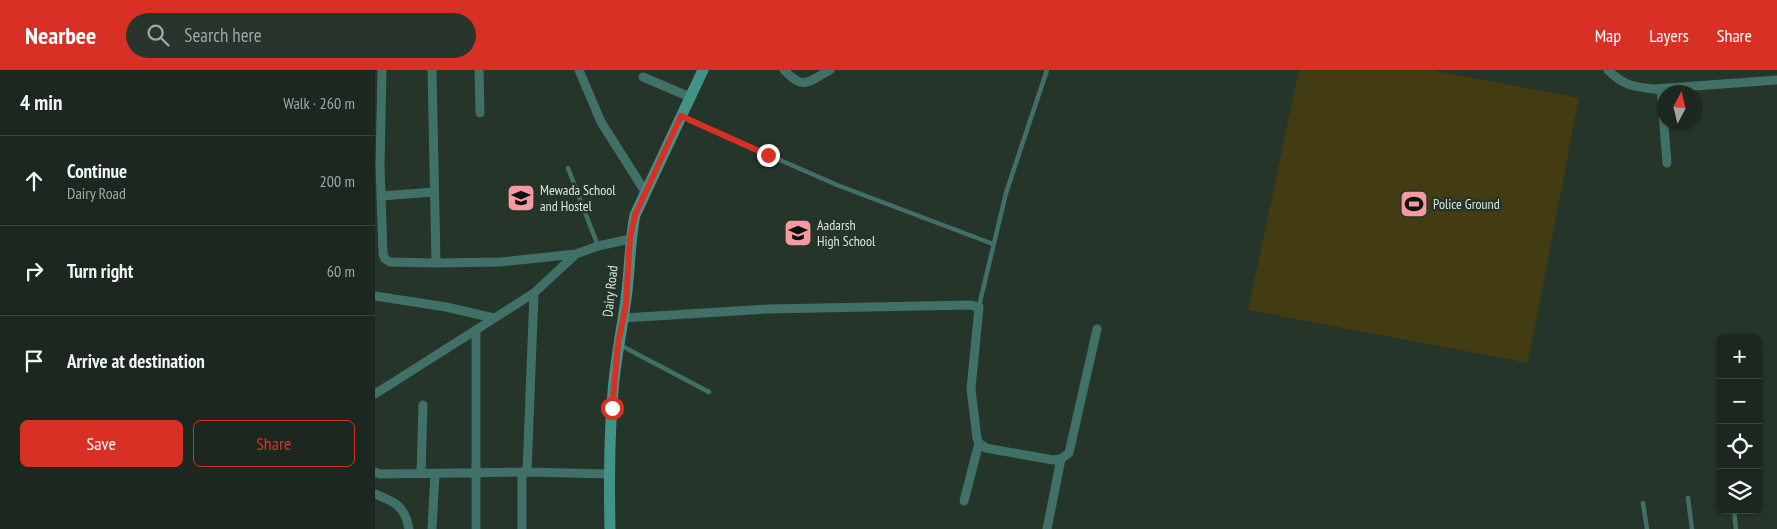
<!DOCTYPE html>
<html lang="en">
<head>
<meta charset="utf-8">
<style>
  :root { --surface:#1c281f; --page:#29342c; --text:#f1f3f6; --muted:#a0a6a4; --line:#3a443d; --accent:#d93025 }
  body { margin:0; font-family:"PT Sans Narrow",sans-serif; background:var(--page); color:var(--text) }
  .controls { position:absolute; right:15px; bottom:15px; display:grid; overflow:hidden; border-radius:8px; box-shadow:0 1px 4px #0004 }
  .controls button { width:45px; height:45px; display:grid; place-items:center; padding:0; border:0; border-bottom:1px solid var(--line); background:var(--surface); color:var(--text); font:25px sans-serif }
  .compass { position:absolute; left:1282px; top:15px; width:45px; height:45px; border-radius:50%; background:var(--surface); box-shadow:0 1px 4px #0004; rotate:7deg }
  .stop { position:absolute; width:15px; height:15px; margin:-11px; border:4px solid #d93025; border-radius:50%; background:#fff }
  .stop.end { background:#d93025; border-color:#fff; box-shadow:0 1px 5px #0008 }
  .list { margin:0; padding:0; list-style:none }
  h2 { display:flex; justify-content:space-between; align-items:center; height:65px; margin:0; padding:0 20px; font-size:21px }
  h2 small { font-size:16px; font-weight:400; color:var(--muted) }
  .list li { display:grid; grid-template-columns:32px 1fr auto; gap:15px; align-items:center; box-sizing:border-box; height:90px; padding:0 20px; border-top:1px solid var(--line) }
  .list b { display:block; font-size:19px; white-space:nowrap }
  .list p { margin:0; font-size:16px; white-space:nowrap; color:var(--muted) }
  .list em { font-size:16px; font-style:normal; color:var(--muted) }
  .actions { display:flex; gap:10px; padding:15px 20px }
  .actions a { flex:1; padding:11px 0; border:1px solid var(--accent); border-radius:8px; text-align:center; font-size:18px; color:var(--accent) }
  .actions .main { background:var(--accent); color:#fff }
  .icon { flex:none; width:28px; height:28px; fill:none; stroke:currentColor; stroke-width:2; stroke-linecap:round; stroke-linejoin:round }
  .map { position:relative; flex:none; width:1402px; height:459px; overflow:hidden }
  header { display:flex; align-items:center; gap:30px; box-sizing:border-box; height:70px; padding:0 25px; background:var(--accent); color:#fff }
  header strong { font-size:24px }
  nav { display:flex; gap:28px; margin-inline-start:auto; font-size:18px }
  .search { width:350px; height:45px; background:var(--page); display:flex; align-items:center; gap:12px; box-sizing:border-box; padding:0 18px; border-radius:28px; color:var(--muted); font-size:19px }
  main { display:flex }
  aside { flex:1; background:var(--surface) }
  .map>svg:first-child { display:block }
  .green { fill:#433b12 }
  .lines { fill:none; stroke-linecap:round; stroke-linejoin:round }
  .lane { stroke:#407067; stroke-width:4.5 }
  .street { stroke:#407067; stroke-width:9 }
  .secondary { stroke:#429385; stroke-width:11 }
  .route { stroke:#d93025; stroke-width:6 }
  .labels { text-anchor:middle; stroke-width:5; stroke-linejoin:round; paint-order:stroke }
  .poi-label { font-size:14px; fill:#d9e4dc; stroke:#253529; text-anchor:start }
  .street-label { font-size:14px; fill:#d9e4dc; stroke:#253529 }
</style>
</head>
<body>
<header>
<strong>Nearbee</strong>
<div class="search"><svg class="icon" aria-label="search" viewBox="0 0 24 24"><circle cx="10" cy="10" r="6"/><path d="M15 15l6 6"/></svg>Search here</div>
<nav><a>Map</a><a>Layers</a><a>Share</a></nav>
</header>
<main>
<aside>
<h2>4 min<small>Walk · 260 m</small></h2>
<ul class="list">
<li><svg class="icon" aria-label="ahead" viewBox="0 0 24 24"><path d="M12 20V5M6 11l6-6 6 6"/></svg><div><b>Continue</b><p>Dairy Road</p></div><em>200 m</em></li>
<li><svg class="icon" aria-label="right" viewBox="0 0 24 24"><path d="M7 20v-9h11M14 6l5 5-5 5"/></svg><div><b>Turn right</b></div><em>60 m</em></li>
<li><svg class="icon" aria-label="arrive" viewBox="0 0 24 24"><path d="M6 21V4h12l-3 4 3 4H6"/></svg><div><b>Arrive at destination</b></div></li>
</ul>
<div class="actions"><a class="main">Save</a><a>Share</a></div>
</aside>
<div class="map">
<svg width="1402" height="459" viewBox="0 0 1402 459">
  <rect width="100%" height="100%" fill="#253529"/>
  <path class="green" d="M924 0H1056L1204 28 1153 293 873 240Z"/>
  <g class="lines">
    <path class="lane" d="M307 47 462 115 618 174
      M193 98 223 176
      M604 236 631 123 672 0
      M245 275 334 322
      M1313 428 1317 459
      M1268 433 1272 459
      M1359 440 1361 459"/>
    <path class="street" d="M7 0 5 96 8 184 10 189 15 192 61 193 125 192 201 184
      M57 0 61 193
      M104 0 105 43
      M204 0 226 52 271 123
      M409 0C429 21 432 12 455 0
      M1233 0C1248 15 1258 17 1279 19L1402 10
      M268 7 315 27
      M1286 19 1292 93
      M6 126 59 122
      M0 226 71 237 119 248
      M248 248 394 239 595 235 604 237 596 319 602 368 604 373 611 378 678 390 686 389 694 383 722 259
      M101 261V459
      M0 324 159 223 201 184 223 176 255 169
      M0 402 5 404 152 402 234 404
      M147 402V459
      M152 402 159 223
      M46 404 48 335
      M0 424C20 432 30 436 34 459
      M589 431 604 373
      M57 459 60 404
      M672 459 686 389"/>
    <path class="secondary" d="M235 459C234 413 234 368 238 322 240 293 246 265 250 236 255 206 254 175 260 145L328 0"/>
  </g>
  <g class="lines">
    <path class="route" d="M237 338 243 274 251 234 255 168 260 145 306 46 393 85"/>
  </g>
  <defs>
    <symbol id="school-square" viewBox="-11 -11 22 22"><rect x="-9" y="-9" width="18" height="18" rx="4" fill="#f49aa1" stroke="#253529"/><path d="M0-5L7-2L0 1L-7-2ZM-4 1L0 2.5L4 1V4Q0 6-4 4Z" fill="#111"/></symbol>
    <symbol id="stadium-square" viewBox="-11 -11 22 22"><rect x="-9" y="-9" width="18" height="18" rx="4" fill="#f49aa1" stroke="#253529"/><path d="M0-5a6.5 5 0 1 0 0 10a6.5 5 0 1 0 0-10ZM-3.5-1.8h7v3.6h-7Z" fill="#111"/></symbol>
  </defs>
  <g fill-rule="evenodd">
    <use href="#school-square" x="130" y="112" width="32" height="32"/>
    <use href="#stadium-square" x="1023" y="118" width="32" height="32"/>
    <use href="#school-square" x="407" y="147" width="32" height="32"/>
  </g>
  <g class="labels">
    <g class="poi-label">
      <text x="165" y="125">Mewada School<tspan x="165" dy="16">and Hostel</tspan></text>
      <text x="1058" y="139">Police Ground</text>
      <text x="442" y="160">Aadarsh<tspan x="442" dy="16">High School</tspan></text>
    </g>
    <g class="street-label">
      <text transform="translate(235 221) rotate(-84)" y="5">Dairy Road</text>
    </g>
  </g>
</svg>
<div class="controls">
<button>+</button>
<button>−</button>
<button><svg class="icon" aria-label="locate" viewBox="0 0 24 24"><circle cx="12" cy="12" r="6"/><path d="M12 2v4M12 18v4M2 12h4M18 12h4"/></svg></button>
<button><svg class="icon" aria-label="layers" viewBox="0 0 24 24"><path d="M12 4l9 5-9 5-9-5zM3 14l9 5 9-5"/></svg></button>
</div>
<svg class="compass" viewBox="-18 -18 36 36"><path d="M0-13l5 13h-10z" fill="#e53935"/><path d="M0 13l5-13h-10z" fill="#a0a6a4"/></svg>
<div class="stop" style="left:237px;top:338px"></div>
<div class="stop end" style="left:393px;top:85px"></div>
</div>
</main>
</body>
</html>
